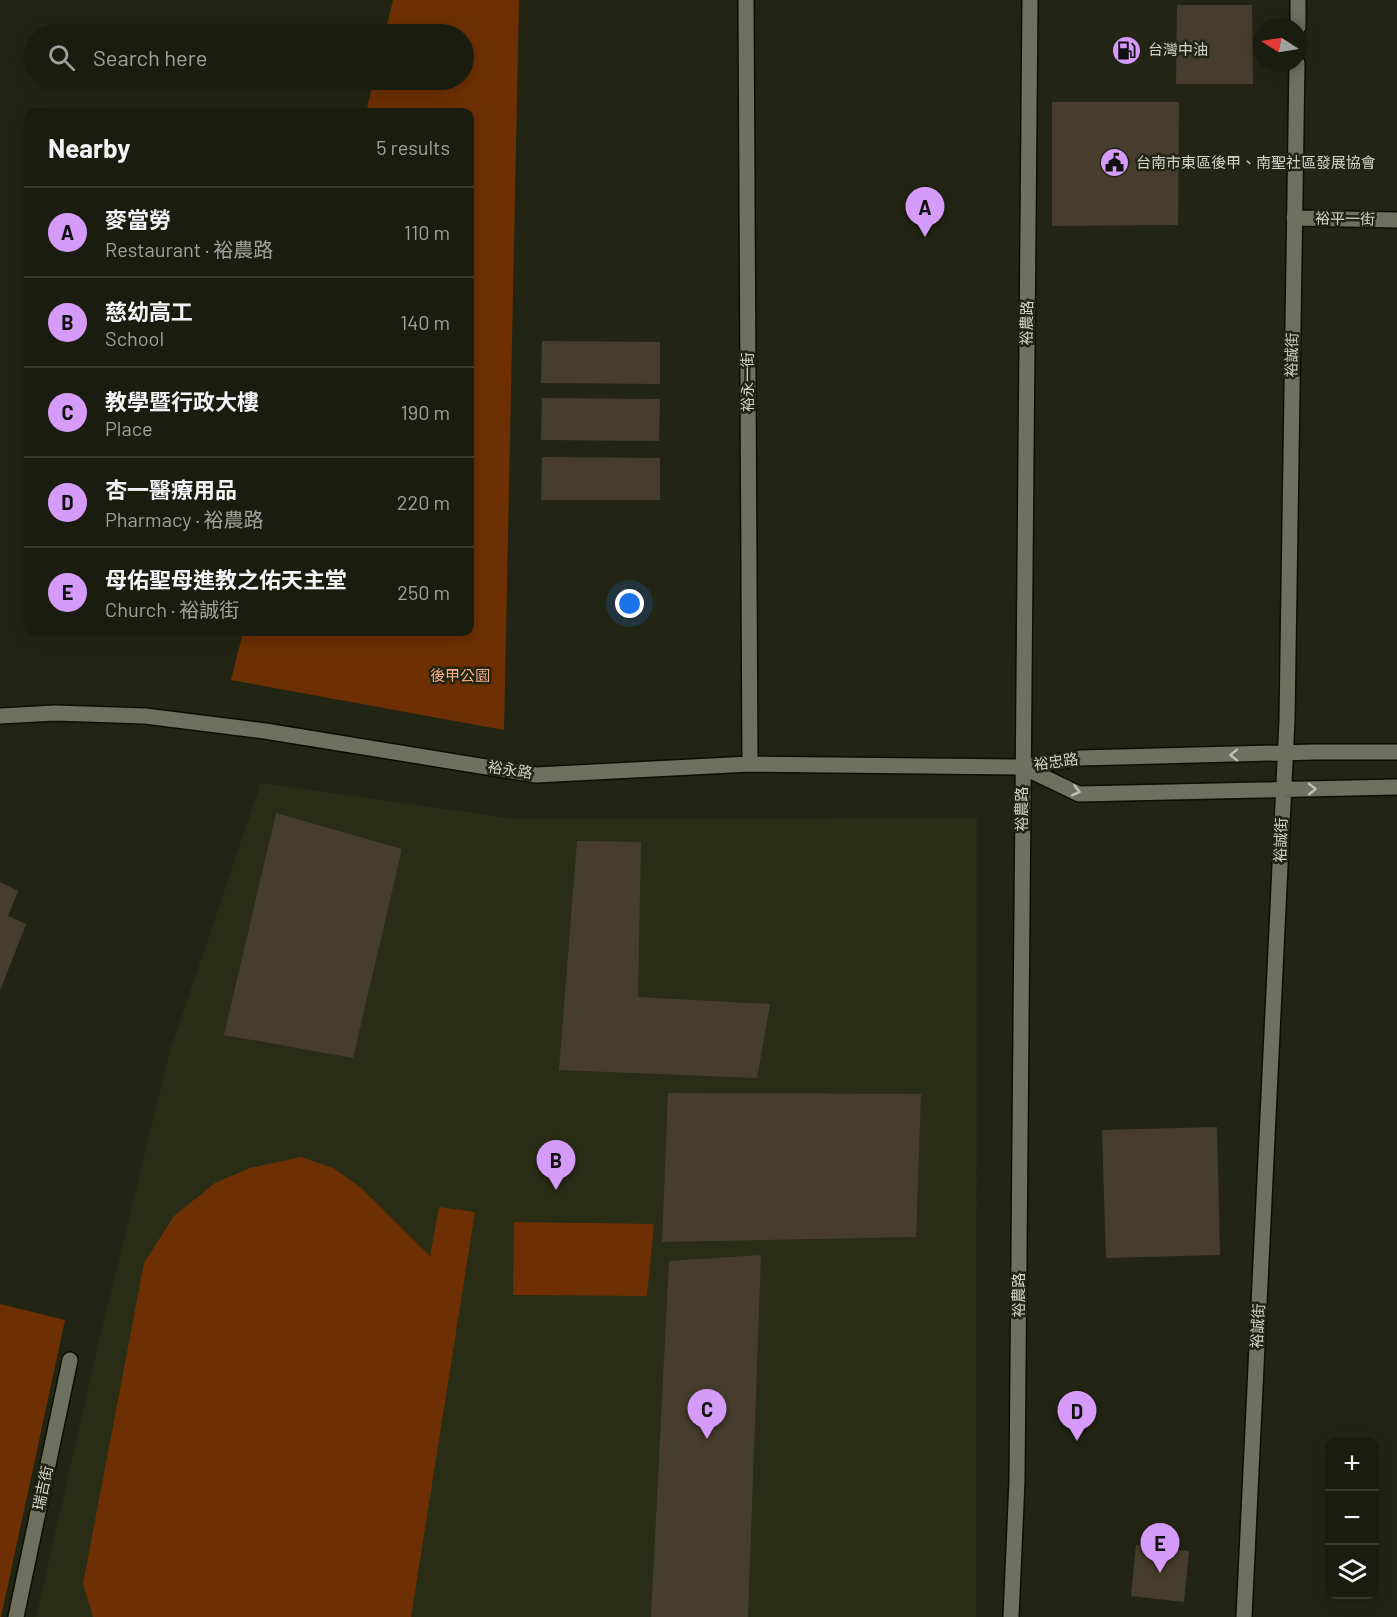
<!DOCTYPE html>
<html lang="en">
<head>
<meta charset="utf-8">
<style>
  :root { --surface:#1a1c0f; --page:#27291d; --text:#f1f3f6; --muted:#9fa19e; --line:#383a2f; --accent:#d69bf9 }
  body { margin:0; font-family:Barlow,"Noto Sans TC",sans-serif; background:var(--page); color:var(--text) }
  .controls { position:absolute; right:18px; bottom:18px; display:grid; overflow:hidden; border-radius:12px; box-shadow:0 3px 15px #0003 }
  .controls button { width:54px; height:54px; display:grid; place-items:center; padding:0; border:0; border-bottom:2px solid var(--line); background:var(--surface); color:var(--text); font:30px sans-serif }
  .compass { position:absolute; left:1253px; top:18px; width:54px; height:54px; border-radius:50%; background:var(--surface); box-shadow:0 3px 15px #0003; rotate:282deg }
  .you { position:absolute; left:630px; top:604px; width:21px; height:21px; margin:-15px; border:4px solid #fff; border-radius:50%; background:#1a73e8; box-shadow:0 0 0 9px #1a73e833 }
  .badge { display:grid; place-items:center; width:39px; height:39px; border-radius:50%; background:var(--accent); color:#111; font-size:20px; font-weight:700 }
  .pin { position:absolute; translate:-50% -50px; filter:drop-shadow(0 2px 3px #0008) }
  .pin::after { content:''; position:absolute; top:32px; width:21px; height:18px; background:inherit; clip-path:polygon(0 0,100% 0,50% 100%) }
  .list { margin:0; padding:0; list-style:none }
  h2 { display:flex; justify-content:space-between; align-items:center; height:78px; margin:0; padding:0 24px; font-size:26px }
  h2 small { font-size:20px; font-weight:400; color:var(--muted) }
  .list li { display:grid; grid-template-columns:39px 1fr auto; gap:18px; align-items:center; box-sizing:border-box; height:90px; padding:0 24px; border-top:2px solid var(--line) }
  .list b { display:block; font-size:22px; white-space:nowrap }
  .list p { margin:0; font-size:20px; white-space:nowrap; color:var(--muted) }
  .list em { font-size:20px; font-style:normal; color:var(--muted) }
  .icon { flex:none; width:33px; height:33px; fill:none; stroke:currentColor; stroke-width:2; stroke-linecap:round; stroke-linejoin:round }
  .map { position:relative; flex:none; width:1397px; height:1617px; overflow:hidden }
  .search { position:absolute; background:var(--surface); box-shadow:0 3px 15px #0003; left:24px; top:24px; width:450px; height:66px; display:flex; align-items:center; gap:15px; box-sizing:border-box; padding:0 21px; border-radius:33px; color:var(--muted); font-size:22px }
  .panel { position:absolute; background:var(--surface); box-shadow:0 3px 15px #0003; left:24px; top:108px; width:450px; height:528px; border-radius:12px }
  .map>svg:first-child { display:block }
  .built { fill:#2a2d15 }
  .green { fill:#6e3002 }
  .building { fill:#463d2c }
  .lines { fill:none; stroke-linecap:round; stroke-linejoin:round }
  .minor-casing { stroke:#0c0e01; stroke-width:18 }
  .minor { stroke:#6e715d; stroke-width:15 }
  .oneway { stroke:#bec0b3 }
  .labels { text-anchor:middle; stroke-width:5; stroke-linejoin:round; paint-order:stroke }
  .poi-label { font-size:15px; fill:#d2d4c9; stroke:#232514; text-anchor:start }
  .street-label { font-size:15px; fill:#d2d4c9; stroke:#232514 }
  .park-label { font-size:15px; fill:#f4af8a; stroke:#232514 }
</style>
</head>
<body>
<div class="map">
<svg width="1397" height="1617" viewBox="0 0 1397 1617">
  <rect width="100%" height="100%" fill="#232514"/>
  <path class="built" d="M261 783 515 819 977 818 976 1617H36L102 1328 170 1051Z"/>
  <path class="green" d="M393 0H519L504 730 231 680 243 632H470V112H366L374 80H464V34H385Z
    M301 1157 333 1168 360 1187 430 1256 439 1207 475 1212 411 1617H93L83 1584 144 1263 174 1216 215 1183 250 1168Z
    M514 1222 654 1224 647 1296 513 1295Z
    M0 1304 65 1320 1 1617H0Z"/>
  <path class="building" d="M1177 5H1252L1253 84H1176Z
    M1052 102H1179L1178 225 1052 226Z
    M542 341 660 342V384L541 383Z
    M542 398 660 399 659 441 541 440Z
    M542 457 660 458V500H541Z
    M276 813 402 849 353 1058 224 1035Z
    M577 841 641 842 638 997 770 1004 757 1078 559 1070Z
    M0 882 18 891 8 916 26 924 0 991Z
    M668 1093 921 1094 916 1237 662 1242Z
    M1217 1127 1220 1255 1106 1258 1102 1130Z
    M761 1255 748 1617H651L669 1261Z
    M1136 1545 1189 1551 1184 1602 1131 1596Z"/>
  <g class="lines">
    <defs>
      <path id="minor" d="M746 0 750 764
        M1298 27V0
        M1294 218 1397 220
        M0 716 55 713 145 716 265 731 536 775 750 764 1023 767 1080 758 1314 752H1397
        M1023 767 1079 794 1397 787
        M16 1617 70 1360
        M1011 1617 1017 1481 1030 0
        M1244 1617 1287 720 1297 63"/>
    </defs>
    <use href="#minor" class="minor-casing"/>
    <use href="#minor" class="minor"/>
  </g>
  <defs><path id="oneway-chevron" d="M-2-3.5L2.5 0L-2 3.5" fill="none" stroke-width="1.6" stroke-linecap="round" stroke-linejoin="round" transform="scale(1.5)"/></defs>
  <g class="oneway">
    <use href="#oneway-chevron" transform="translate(1234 755) rotate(179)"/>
    <use href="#oneway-chevron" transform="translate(1312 789) rotate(-1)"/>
    <use href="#oneway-chevron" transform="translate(1076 791) rotate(14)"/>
  </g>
  <defs>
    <symbol id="fuel-disc" viewBox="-11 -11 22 22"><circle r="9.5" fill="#d69bf9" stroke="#232514"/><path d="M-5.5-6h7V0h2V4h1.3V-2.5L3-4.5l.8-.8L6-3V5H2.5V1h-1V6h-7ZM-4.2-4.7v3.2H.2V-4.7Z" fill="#111"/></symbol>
    <symbol id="civic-disc" viewBox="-11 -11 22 22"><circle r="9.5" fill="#d69bf9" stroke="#232514"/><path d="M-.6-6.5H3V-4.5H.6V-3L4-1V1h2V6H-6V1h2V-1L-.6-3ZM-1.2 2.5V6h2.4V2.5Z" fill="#111"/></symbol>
  </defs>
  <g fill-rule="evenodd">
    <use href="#fuel-disc" x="1110" y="34" width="33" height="33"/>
    <use href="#civic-disc" x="1098" y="146" width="33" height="33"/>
  </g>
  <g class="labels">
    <g class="poi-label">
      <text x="1148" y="55">台灣中油</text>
      <text x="1136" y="168">台南市東區後甲、南聖社區發展協會</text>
    </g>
    <g class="street-label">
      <text transform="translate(1345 219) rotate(1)" y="5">裕平一街</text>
      <text transform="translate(1027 323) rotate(-89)" y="5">裕農路</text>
      <text transform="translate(1292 355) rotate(-89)" y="5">裕誠街</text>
      <text transform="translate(748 382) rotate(-90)" y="5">裕永一街</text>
      <text transform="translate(1056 762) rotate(-8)" y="5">裕忠路</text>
      <text transform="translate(510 770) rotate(9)" y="5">裕永路</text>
      <text transform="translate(1022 809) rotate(-90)" y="5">裕農路</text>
      <text transform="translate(1281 840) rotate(-88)" y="5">裕誠街</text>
      <text transform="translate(1019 1295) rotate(-90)" y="5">裕農路</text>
      <text transform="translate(1258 1326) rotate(-87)" y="5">裕誠街</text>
      <text transform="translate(43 1488) rotate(-78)" y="5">瑞吉街</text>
    </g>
    <g class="park-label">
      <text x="460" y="681">後甲公園</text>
    </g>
  </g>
</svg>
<div class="controls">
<button>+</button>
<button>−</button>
<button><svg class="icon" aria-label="layers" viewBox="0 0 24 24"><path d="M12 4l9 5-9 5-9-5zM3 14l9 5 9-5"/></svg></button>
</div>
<svg class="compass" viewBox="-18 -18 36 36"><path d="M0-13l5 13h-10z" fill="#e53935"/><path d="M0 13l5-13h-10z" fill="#9fa19e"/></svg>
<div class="you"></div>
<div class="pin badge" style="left:925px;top:237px">A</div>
<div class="pin badge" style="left:556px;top:1190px">B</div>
<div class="pin badge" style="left:707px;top:1439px">C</div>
<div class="pin badge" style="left:1077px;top:1441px">D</div>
<div class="pin badge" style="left:1160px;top:1573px">E</div>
<div class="search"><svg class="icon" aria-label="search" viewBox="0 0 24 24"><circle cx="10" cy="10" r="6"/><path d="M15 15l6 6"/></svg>Search here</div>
<section class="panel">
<h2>Nearby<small>5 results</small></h2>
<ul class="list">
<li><span class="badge">A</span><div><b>麥當勞</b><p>Restaurant · 裕農路</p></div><em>110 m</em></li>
<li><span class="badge">B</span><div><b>慈幼高工</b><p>School</p></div><em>140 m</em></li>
<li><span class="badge">C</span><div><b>教學暨行政大樓</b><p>Place</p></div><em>190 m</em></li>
<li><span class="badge">D</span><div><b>杏一醫療用品</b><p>Pharmacy · 裕農路</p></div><em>220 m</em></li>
<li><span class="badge">E</span><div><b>母佑聖母進教之佑天主堂</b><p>Church · 裕誠街</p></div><em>250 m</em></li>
</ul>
</section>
</div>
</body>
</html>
